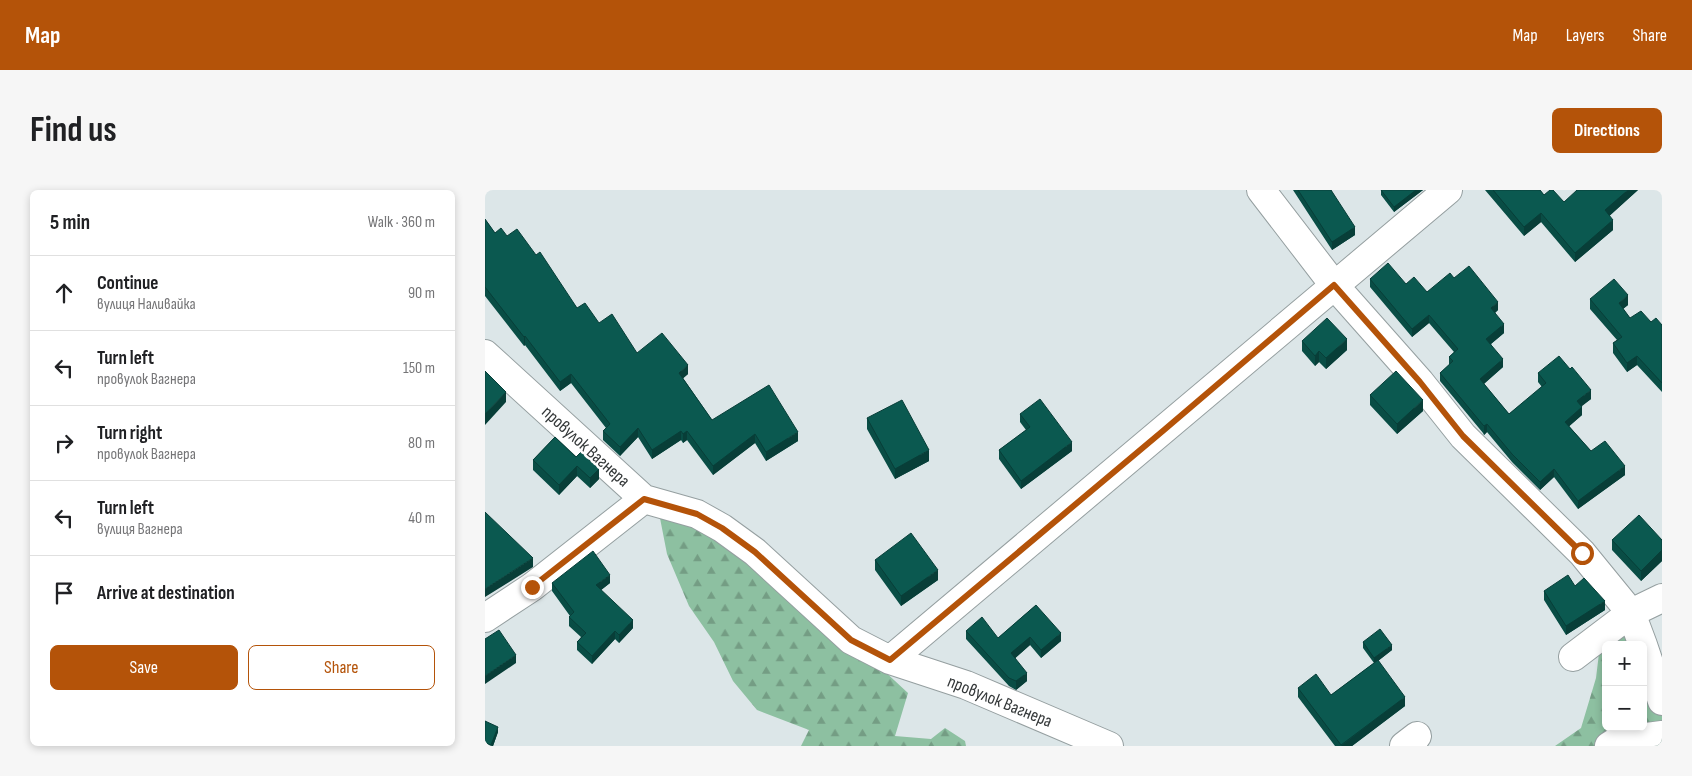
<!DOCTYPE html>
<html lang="en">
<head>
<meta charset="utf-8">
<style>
  :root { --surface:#fff; --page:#f6f6f6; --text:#202124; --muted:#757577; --line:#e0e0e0; --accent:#b45309 }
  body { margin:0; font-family:"Sofia Sans Condensed",sans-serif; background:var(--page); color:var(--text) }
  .controls { position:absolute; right:15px; bottom:15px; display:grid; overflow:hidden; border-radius:8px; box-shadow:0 2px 8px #0003 }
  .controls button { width:45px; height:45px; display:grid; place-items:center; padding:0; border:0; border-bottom:1px solid var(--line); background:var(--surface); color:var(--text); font:25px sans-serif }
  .stop { position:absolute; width:15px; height:15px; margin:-11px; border:4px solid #b45309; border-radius:50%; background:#fff }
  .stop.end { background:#b45309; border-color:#fff; box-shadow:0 1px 5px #0008 }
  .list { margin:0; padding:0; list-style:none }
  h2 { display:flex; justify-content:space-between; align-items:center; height:65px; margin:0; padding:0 20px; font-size:21px }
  h2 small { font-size:16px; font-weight:400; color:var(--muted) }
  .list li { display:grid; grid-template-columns:32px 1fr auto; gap:15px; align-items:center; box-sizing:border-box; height:75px; padding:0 20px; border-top:1px solid var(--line) }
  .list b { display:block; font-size:19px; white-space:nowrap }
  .list p { margin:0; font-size:16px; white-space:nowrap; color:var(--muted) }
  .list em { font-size:16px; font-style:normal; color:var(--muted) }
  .actions { display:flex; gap:10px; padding:15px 20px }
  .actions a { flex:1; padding:11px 0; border:1px solid var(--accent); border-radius:8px; text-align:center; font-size:18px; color:var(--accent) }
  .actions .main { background:var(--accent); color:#fff }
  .icon { flex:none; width:28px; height:28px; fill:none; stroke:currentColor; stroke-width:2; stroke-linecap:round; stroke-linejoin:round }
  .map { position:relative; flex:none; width:1177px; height:556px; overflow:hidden; border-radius:8px }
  header { display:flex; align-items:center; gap:30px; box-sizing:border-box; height:70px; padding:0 25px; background:var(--accent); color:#fff }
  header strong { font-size:24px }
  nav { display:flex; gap:28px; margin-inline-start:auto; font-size:18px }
  .intro { display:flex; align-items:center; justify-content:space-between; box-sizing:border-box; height:120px; padding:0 30px }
  h1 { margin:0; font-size:35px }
  .button { padding:12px 22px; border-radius:8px; background:var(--accent); color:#fff; font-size:18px; font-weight:700 }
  main { display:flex; gap:30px; padding:0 30px }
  aside { flex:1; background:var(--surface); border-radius:8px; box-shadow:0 2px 8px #0003 }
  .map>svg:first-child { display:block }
  .forest { fill:url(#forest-firs); fill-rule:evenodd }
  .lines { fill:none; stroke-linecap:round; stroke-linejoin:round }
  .minor-casing { stroke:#959fa0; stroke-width:30 }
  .minor { stroke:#fff; stroke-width:28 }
  .wall { fill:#094d45 }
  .shaded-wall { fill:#083e38 }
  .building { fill:#0b5950; stroke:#083e38 }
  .route { stroke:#b45309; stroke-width:6 }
  .labels { text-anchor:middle; stroke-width:5; stroke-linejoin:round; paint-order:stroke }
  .street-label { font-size:18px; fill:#343839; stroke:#fff }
</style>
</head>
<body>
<header>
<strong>Map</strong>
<nav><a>Map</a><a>Layers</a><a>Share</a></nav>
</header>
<div class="intro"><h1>Find us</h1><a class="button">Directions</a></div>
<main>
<aside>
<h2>5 min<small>Walk · 360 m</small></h2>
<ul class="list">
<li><svg class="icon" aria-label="ahead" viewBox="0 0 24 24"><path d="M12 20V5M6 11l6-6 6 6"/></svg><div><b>Continue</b><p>вулиця Наливайка</p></div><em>90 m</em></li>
<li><svg class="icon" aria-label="left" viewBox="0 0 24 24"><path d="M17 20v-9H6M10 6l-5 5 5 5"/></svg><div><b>Turn left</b><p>провулок Вагнера</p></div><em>150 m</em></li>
<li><svg class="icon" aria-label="right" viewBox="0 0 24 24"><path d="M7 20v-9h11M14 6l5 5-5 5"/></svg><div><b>Turn right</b><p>провулок Вагнера</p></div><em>80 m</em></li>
<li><svg class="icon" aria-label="left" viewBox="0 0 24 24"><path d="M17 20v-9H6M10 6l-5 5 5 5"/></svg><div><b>Turn left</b><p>вулиця Вагнера</p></div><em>40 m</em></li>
<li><svg class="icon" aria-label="arrive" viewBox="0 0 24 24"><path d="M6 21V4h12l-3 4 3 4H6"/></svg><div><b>Arrive at destination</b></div></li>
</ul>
<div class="actions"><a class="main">Save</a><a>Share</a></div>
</aside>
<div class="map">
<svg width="1177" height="556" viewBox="0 0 1177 556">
  <defs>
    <pattern id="forest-firs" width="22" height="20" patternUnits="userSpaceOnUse" patternTransform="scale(1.25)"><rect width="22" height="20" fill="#8dc0a1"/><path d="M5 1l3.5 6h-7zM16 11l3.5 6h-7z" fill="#749d84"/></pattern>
  </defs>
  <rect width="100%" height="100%" fill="#dce6e8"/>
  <path class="forest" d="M174 323 230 346 396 478 423 503 410 546 446 549 460 538 480 551 481 556H316L324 540 272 520 248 491 229 452 204 416 182 364Z
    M1158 427 1177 490V556H1070L1096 538 1111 488 1115 455ZM1121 455H1158V537H1121Z"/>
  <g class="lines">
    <defs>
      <path id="minor" d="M776 0 849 95 935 192 978 246 1097 363 1146 423 1177 408
        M0 164 159 309 212 324 237 338 270 362 366 450 405 470 481 495 624 556
        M0 428 47 397 159 309
        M1158 455 1177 511
        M1088 467 1146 423 1158 455
        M405 470 963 0
        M919 556 932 546
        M1124 556 1132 551 1177 545"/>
    </defs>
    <use href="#minor" class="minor-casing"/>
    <use href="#minor" class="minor"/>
  </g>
  <path class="wall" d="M808 0H846L870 45 847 60Z
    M896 0H938L909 22 896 5Z
    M1000 0H1055L1059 5 1079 12 1153 0 1124 26 1128 40 1090 72 1056 32 1039 46Z
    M0 29 10 43 22 46 51 65 92 118 152 163 203 184 198 188 227 230 313 251 281 271 270 253 228 285 202 250 198 253 196 250 167 269 153 247 135 266 118 250V241L121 238 86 193 75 201 40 155 39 156 0 106Z
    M969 88 1013 120 1010 123 1019 143 1006 154 1018 177 999 194 1024 224 1057 197 1053 192V183L1106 209 1096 216 1097 225 1084 236 1106 261 1140 285 1093 319 1069 287 1055 300 1027 272 1002 242 999 245 998 243 955 191V183L964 175V167L969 162 944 133 927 147 885 97V89L921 94 942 102Z
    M1105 109 1143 115 1138 119 1145 128 1177 135V202L1152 175 1142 182 1128 163V153L1132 150 1105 119Z
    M817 151 862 160 841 179 834 172 830 176 817 161Z
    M885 205 938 221 912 244 885 215Z
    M535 224 587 261 536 299 514 269V260L541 240 535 232Z
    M382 228 444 271 410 289 382 239Z
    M70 247 114 289 105 298 92 286 74 305 48 280V270Z
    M1127 350H1177V371L1156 391 1127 360Z
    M390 370 453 390 416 416 390 380Z
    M67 393H125L116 400 148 438 134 453 130 449 107 474 92 460V452L96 447 84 436V427L85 426 67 401Z
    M1090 396 1120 420 1081 445 1059 410V401Z
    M551 415 576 451 556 468 545 455 530 468 542 491 531 500 524 496 481 449V441L513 448Z
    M878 452 907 460 893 471 920 516 867 556H850L813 507V498L846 505 889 473 878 458Z
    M0 531 13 542 8 556H0Z"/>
  <path class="shaded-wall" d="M931 0H938L909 22V17Z
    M1143 0H1153L1120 30V20Z
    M1056 23V32L1039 46V37Z
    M1128 30V40L1090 72V63Z
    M870 37V45L847 60V52Z
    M1143 105V115L1134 122V113Z
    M1013 112V120L1006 126V118Z
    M944 125V133L927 147V139Z
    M1019 134V143L1001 158V149Z
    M40 146V155L39 156V147Z
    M862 149V160L841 179V168Z
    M834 161V172L830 176V166Z
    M1152 166V175L1142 182V173Z
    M1018 169V177L995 197V189Z
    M203 175V184L194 192V183Z
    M86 184V193L75 201V192Z
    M1106 200V209L1092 220V211Z
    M21 202V212L0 235V224Z
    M938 210V221L912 244V234Z
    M1097 217V225L1080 240V232Z
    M1002 234V242L999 245V236Z
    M153 238V247L135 266V257Z
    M196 241V250L167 269V260Z
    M202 241V250L198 253V244Z
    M313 242V251L281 271V262Z
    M270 244V253L228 285V276Z
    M587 252V261L536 299V291Z
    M444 260V271L410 289V279Z
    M92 276V286L74 305V295Z
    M1140 276V285L1093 319V311Z
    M114 279V289L105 298V288Z
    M1069 279V287L1055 300V292Z
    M1177 360V371L1156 391V381Z
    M48 368V377L0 407V399Z
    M453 380V390L416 416V406Z
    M125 385V393L111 404V395Z
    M1120 411V420L1081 445V436Z
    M148 430V438L134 453V445Z
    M130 441V449L107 474V466Z
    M576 443V451L556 468V460Z
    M545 447V455L526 472V463Z
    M907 455V460L889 474V468Z
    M31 465V473L0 494V486Z
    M542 483V491L531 500V491Z
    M920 507V516L867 556H856Z
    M13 537V542L8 556H6Z"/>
  <path class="building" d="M813 0H846L870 37 847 52Z
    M896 0H931L909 17Z
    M1008 0H1055L1059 5 1065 0H1068L1079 12 1092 0H1143L1120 20 1128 30 1090 63 1056 23 1039 37Z
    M0 29 10 43 16 38 22 46 32 39 51 65 55 62 92 118 100 113 114 133 127 124 152 163 177 143 203 175 194 183 227 230 284 195 313 242 281 262 270 244 228 276 202 241 198 244 196 241 167 260 153 238 135 257 118 241 125 234 86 184 75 192 40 146 39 147 0 97Z
    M903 73 921 94 929 87 942 102 965 83 969 88 984 76 1013 112 1006 118 1019 134 1001 149 1018 169 995 189 1024 224 1061 193 1053 183 1074 166 1085 179 1087 177 1106 200 1092 211 1097 217 1080 232 1106 261 1120 251 1140 276 1093 311 1069 279 1055 292 1027 264 1002 234 999 236 998 235 955 183 968 171 964 167 973 159 944 125 927 139 885 89Z
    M1129 89 1143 105 1134 113 1145 128 1156 121 1166 132 1171 128 1177 135V193L1152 166 1142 173 1128 153 1137 147 1105 109Z
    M842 128 862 149 841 168 834 161 830 166 817 151Z
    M0 181 21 202 0 224Z
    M911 181 938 210 912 234 885 205Z
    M555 209 587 252 536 291 514 260 545 237 535 224Z
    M417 210 444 260 410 279 382 228Z
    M70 247 91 267 96 262 114 279 105 288 92 276 74 295 48 270Z
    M0 322 48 368 0 399Z
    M1154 325 1177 350V360L1156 381 1127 350Z
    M426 343 453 380 416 406 390 370Z
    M108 361 125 385 111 395 148 430 134 445 130 441 107 466 92 452 101 443 84 427 89 422 67 393Z
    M1083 385 1090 396 1099 388 1120 411 1081 436 1059 401Z
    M551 415 576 443 556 460 545 447 526 463 542 483 531 491 524 488 481 441 497 427 513 448Z
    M895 439 907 455 889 468 878 452Z
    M14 440 31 465 0 486V449Z
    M893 470 920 507 856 555 813 498 831 484 846 505Z
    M0 531 13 537 6 555 0 553Z"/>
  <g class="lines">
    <path class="route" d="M47 397 159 309 212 324 237 338 270 362 366 450 405 470 679 240 849 95 935 192 978 246 1097 363"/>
  </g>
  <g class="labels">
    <g class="street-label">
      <text transform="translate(101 256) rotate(42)" y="6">провулок Вагнера</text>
      <text transform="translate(515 511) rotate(22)" y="6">провулок Вагнера</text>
    </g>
  </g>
</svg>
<div class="controls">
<button>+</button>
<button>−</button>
</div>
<div class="stop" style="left:1097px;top:363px"></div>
<div class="stop end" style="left:47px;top:397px"></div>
</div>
</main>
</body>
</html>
